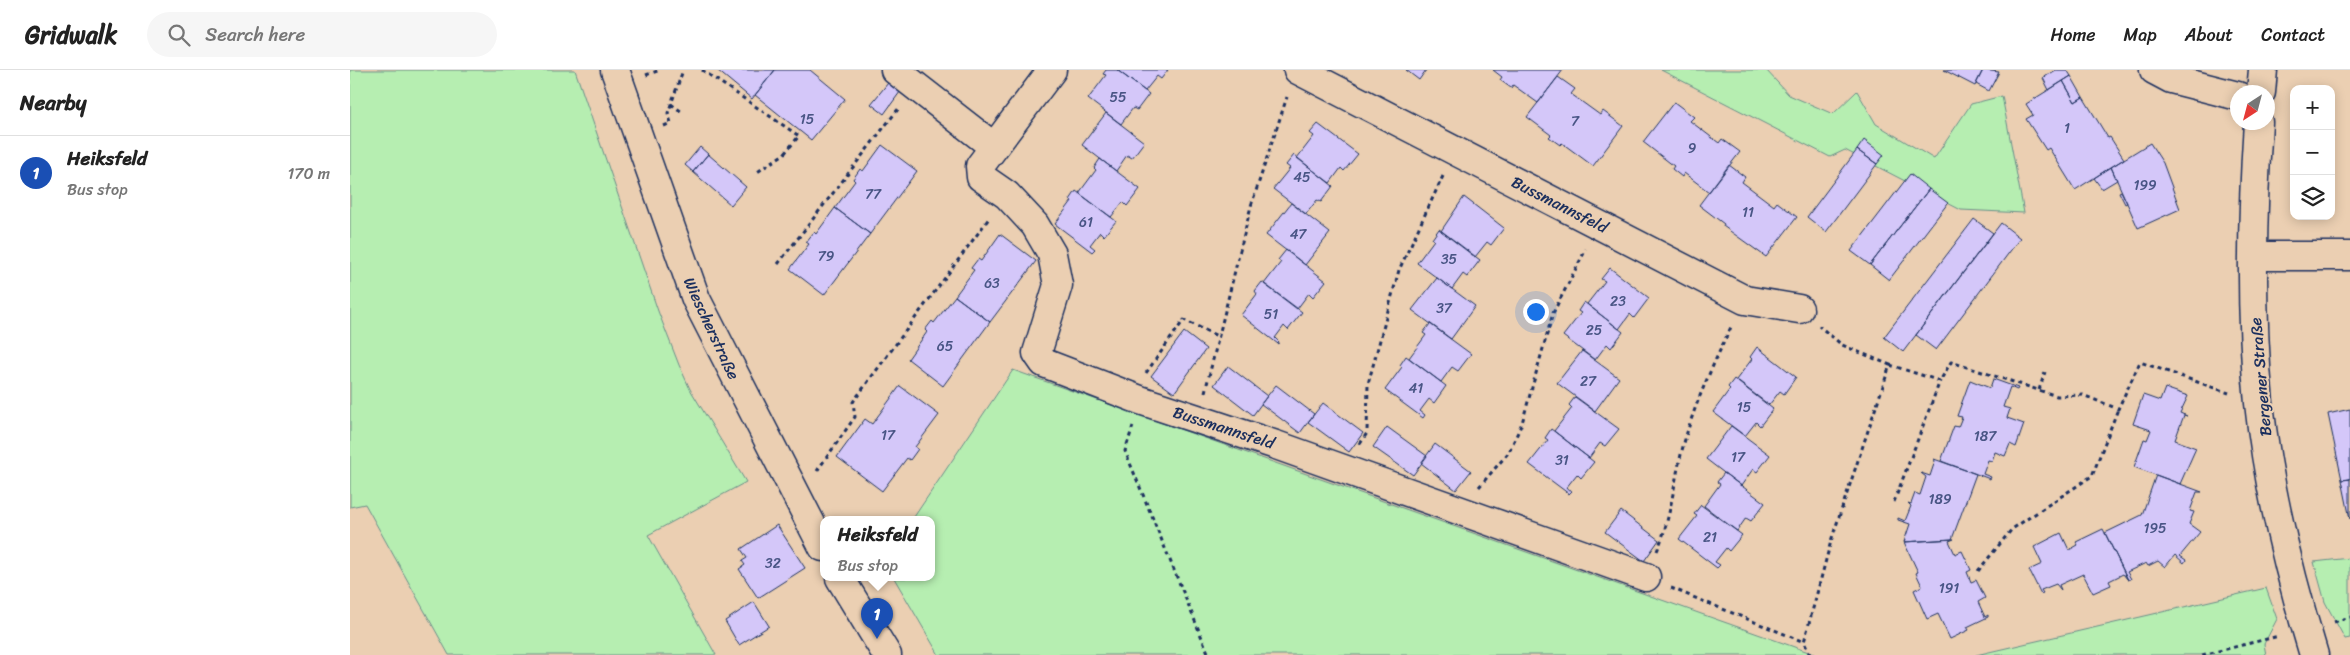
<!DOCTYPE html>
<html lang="en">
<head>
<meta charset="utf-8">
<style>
  :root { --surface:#fff; --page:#f6f6f6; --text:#222; --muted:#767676; --line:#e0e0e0; --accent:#b45309 }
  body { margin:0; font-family:Sriracha,sans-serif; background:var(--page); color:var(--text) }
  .controls { position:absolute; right:15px; top:15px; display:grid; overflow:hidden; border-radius:10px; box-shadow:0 2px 12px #0003 }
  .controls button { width:45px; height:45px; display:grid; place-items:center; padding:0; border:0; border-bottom:1px solid var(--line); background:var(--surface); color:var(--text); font:25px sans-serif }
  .compass { position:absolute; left:1880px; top:15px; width:45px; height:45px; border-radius:50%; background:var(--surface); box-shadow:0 2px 12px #0003; rotate:216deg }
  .you { position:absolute; left:1185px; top:241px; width:18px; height:18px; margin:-12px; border:4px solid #fff; border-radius:50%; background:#1a73e8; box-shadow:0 0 0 8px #1a73e833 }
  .badge { display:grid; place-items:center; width:32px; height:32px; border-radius:50%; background:var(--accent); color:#fff; font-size:16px; font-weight:700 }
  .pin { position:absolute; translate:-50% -41px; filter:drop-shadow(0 1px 2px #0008) }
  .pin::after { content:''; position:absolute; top:26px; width:18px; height:15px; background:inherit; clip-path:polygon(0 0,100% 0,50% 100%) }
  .popup { position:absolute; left:470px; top:446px; width:115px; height:65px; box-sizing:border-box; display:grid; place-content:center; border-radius:10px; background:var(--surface); filter:drop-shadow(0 1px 4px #0005); font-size:16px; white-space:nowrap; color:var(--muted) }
  .popup b { font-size:19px; color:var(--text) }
  .popup::after { content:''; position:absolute; left:50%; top:100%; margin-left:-10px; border:10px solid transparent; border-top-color:var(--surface) }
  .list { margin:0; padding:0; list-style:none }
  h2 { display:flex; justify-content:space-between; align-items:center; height:65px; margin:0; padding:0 20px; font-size:21px }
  h2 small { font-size:16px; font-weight:400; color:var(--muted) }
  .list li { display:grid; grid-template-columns:32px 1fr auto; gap:15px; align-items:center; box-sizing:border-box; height:75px; padding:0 20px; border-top:1px solid var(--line) }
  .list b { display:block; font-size:19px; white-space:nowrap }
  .list p { margin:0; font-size:16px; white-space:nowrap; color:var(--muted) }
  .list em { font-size:16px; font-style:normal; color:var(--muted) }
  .icon { flex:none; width:28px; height:28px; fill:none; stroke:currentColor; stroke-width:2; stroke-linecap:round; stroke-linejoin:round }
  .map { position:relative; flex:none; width:2000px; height:585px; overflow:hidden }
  header { display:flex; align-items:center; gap:30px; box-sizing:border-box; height:70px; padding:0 25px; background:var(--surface); border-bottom:1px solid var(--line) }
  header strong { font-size:24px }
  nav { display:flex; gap:28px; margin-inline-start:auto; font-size:18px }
  .search { width:350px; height:45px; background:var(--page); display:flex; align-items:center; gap:12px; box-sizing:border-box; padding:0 18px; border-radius:28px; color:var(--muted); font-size:19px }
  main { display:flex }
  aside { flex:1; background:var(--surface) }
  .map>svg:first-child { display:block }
  .green { fill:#b6eeb1; stroke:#688e88 }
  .building { fill:#d4c7f9; stroke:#1b2f5e }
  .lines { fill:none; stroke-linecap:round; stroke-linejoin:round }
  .minor-casing { stroke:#1b2f5e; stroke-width:31 }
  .major-casing { stroke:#1b2f5e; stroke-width:31 }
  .path { stroke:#1b2f5e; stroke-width:3; stroke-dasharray:4 4; stroke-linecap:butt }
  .minor { stroke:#ebcfb2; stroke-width:28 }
  .major { stroke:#ebcfb2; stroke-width:28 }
  .labels { text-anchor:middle; stroke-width:4.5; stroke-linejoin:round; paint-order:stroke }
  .number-label { font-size:14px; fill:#495585 }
  .street-label { font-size:16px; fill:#1b2f5e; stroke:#ebcfb2 }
</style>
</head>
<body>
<header>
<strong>Gridwalk</strong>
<div class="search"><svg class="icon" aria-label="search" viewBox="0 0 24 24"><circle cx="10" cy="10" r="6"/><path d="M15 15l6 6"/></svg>Search here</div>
<nav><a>Home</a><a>Map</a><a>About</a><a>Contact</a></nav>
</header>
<main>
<aside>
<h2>Nearby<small></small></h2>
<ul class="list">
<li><span class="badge" style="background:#1a4fb4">1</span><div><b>Heiksfeld</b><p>Bus stop</p></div><em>170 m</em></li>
</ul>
</aside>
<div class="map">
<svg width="2000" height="585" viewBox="0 0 2000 585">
  <rect width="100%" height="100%" fill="#ebcfb2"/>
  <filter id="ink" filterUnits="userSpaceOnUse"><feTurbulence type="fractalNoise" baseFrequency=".02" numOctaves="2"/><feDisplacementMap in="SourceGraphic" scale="10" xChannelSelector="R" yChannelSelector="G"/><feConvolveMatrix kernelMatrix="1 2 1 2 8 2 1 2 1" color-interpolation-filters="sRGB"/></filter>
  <g filter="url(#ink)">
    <path class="green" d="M0 0H225L308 241 329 295 340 319 396 412 298 465 366 585H99L15 434 0 437Z
      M1311 0H1416L1439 25 1483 44 1507 21 1526 54 1584 89 1621 34 1652 26 1674 143 1611 140 1495 80 1480 87Z
      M663 300 1467 585H589L544 508H581V450H562Z
      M2000 488V568L1995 569 1975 532 1964 492Z
      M1916 518 1927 549 1914 574 1916 585H1626Z"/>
    <path class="building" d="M367 0H425L402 29Z
      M425 0H460L495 29 461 70 405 25Z
      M756 0H767L799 24 787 40 783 38 771 54 738 29 756 5 753 4Z
      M767 0H818L811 9 807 6 795 21Z
      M1056 0H1076L1069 10Z
      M1143 0H1213L1188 33 1163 15 1161 18 1150 10 1152 7Z
      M1594 0H1633L1625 16Z
      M1633 0 1649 2 1639 21 1626 14Z
      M1706 0H1717L1721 6 1699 20 1693 8Z
      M1721 6 1733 27 1725 32 1713 11Z
      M1208 7 1225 19 1221 24 1250 45 1253 41 1273 56 1243 96 1212 73 1210 75 1199 67 1201 65 1177 47Z
      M1713 11 1725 32 1733 27 1758 68 1760 67 1774 89 1725 120 1699 78 1696 80 1676 49 1683 45 1676 34Z
      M538 13 550 22 534 44 521 34Z
      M1324 32 1344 47 1340 51 1369 73 1372 69 1390 82 1359 122 1334 103 1332 107 1322 99 1324 96 1293 72Z
      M756 43 794 72 782 88 777 85 766 101 732 75Z
      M968 54 1008 84 994 101 991 98 980 113 947 88 964 66 960 63Z
      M1514 70 1534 85 1527 94 1507 80Z
      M1800 73 1813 93 1830 139 1788 158 1761 97Z
      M532 75 567 101 520 164 485 138 505 111 503 109 510 99 513 101Z
      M350 77 358 84 343 102 335 95Z
      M1507 80 1527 94 1476 162 1457 147Z
      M358 84 396 117 381 135 343 102Z
      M944 85 983 116 971 132 967 130 956 144 923 119 940 98 936 95Z
      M750 89 790 119 777 136 773 132 761 147 729 123 746 100 744 98Z
      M1379 95 1395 107 1392 112 1424 136 1427 132 1447 147 1416 187 1373 156 1374 154 1349 135Z
      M1761 97 1767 110 1752 119 1744 108Z
      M1560 104 1579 119 1520 195 1501 181Z
      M1579 119 1598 133 1539 210 1520 195Z
      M726 121 766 151 754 166 750 162 740 175 745 179 742 182 705 154 722 131 720 130Z
      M1771 121 1777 133 1775 134 1769 122Z
      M1114 127 1154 158 1141 175 1137 172 1125 187 1091 161Z
      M941 133 980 163 955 195 916 165Z
      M485 138 520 164 474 225 440 199 459 174 456 172 464 162 466 164Z
      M1624 149 1643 163 1553 282 1534 267Z
      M1651 153 1670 168 1586 280 1566 265Z
      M1089 159 1130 190 1117 207 1113 204 1102 219 1067 193 1084 170 1082 169Z
      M650 164 686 191 640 252 605 226 624 200 621 198 628 189 631 191Z
      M936 180 976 211 963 227 959 223 947 239 914 214 931 192 928 190Z
      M1260 198 1299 228 1284 248 1280 244 1269 259 1237 234 1255 211 1251 209Z
      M1087 208 1125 236 1101 269 1062 240Z
      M912 212 952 242 938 260 934 256 925 268 929 272 928 274 891 245 907 224 905 221Z
      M605 226 640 252 593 316 558 289 577 262 575 260 582 251 584 253Z
      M1234 232 1273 262 1261 278 1257 274 1245 290 1213 266 1231 243 1228 241Z
      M1080 254 1121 284 1108 301 1102 297 1091 312 1059 288 1076 265 1073 263Z
      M834 262 856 279 824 323 801 306Z
      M1407 277 1446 307 1434 324 1430 321 1419 335 1386 310 1402 289 1400 287Z
      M1232 281 1269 308 1245 341 1207 313Z
      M1056 286 1096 316 1084 333 1079 329 1070 341 1075 345 1073 348 1035 320 1052 297 1050 295Z
      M878 296 917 326 903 345 864 315Z
      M1384 309 1423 339 1410 356 1406 352 1395 366 1363 342 1380 319 1378 317Z
      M1643 309 1668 318 1667 320 1660 317 1653 337 1660 339 1657 348 1674 354 1666 377 1660 374 1655 386 1645 382 1642 391 1638 390 1633 404 1641 407 1640 409 1591 391 1604 356 1608 357 1612 347 1607 346 1620 310 1640 318Z
      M926 315 964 344 950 363 911 334Z
      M550 316 589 345 565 377 568 379 560 390 557 388 532 421 487 387 515 349 522 354Z
      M1815 318 1838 326 1830 343 1837 346 1834 345 1825 370 1846 378 1830 414 1784 397 1794 369 1797 370 1801 360 1783 354 1793 325 1810 331Z
      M1225 327 1269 359 1255 376 1250 373 1239 388 1204 361 1222 338 1219 335Z
      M973 333 1013 363 999 382 958 352Z
      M2000 339V409L1992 410 1978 344Z
      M1381 356 1420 385 1407 402 1403 399 1391 416 1356 389Z
      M1037 357 1077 386 1063 405 1023 377Z
      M1201 359 1244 392 1231 408 1227 404 1216 418 1222 421 1219 424 1179 394 1198 370 1195 368Z
      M1085 374 1121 401 1106 420 1071 393Z
      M1584 389 1626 404 1602 469 1554 472 1560 454 1548 450V448L1555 451 1561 436 1558 433 1561 434 1565 423 1570 425 1576 407 1571 403 1580 406 1585 391Z
      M1374 403 1415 433 1401 451 1396 448 1387 461 1354 436 1370 414 1367 412Z
      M1806 405 1852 422H1847L1840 441 1844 442 1839 454 1850 462 1830 486 1836 490 1834 493 1825 485 1815 497 1808 491 1798 496 1796 493 1777 502 1781 509 1778 510 1755 463 1792 445Z
      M2000 409V449L1992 410Z
      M1351 435 1392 465 1379 481 1376 478 1365 492 1370 495 1367 498 1329 469 1347 446 1344 444Z
      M1271 441 1309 470 1294 491 1255 462Z
      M427 455 455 498 408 528 389 499 395 495 392 491 397 488 391 479Z
      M1753 459 1778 510 1773 504 1759 511 1761 515 1743 523 1733 504 1709 515 1711 520 1706 514 1691 520 1693 523 1691 524 1679 500 1692 494 1684 477 1711 463 1719 480 1728 475 1726 472Z
      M1604 469 1599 471 1605 484 1612 481 1621 500 1617 502 1621 512 1626 510 1635 528 1628 532 1635 547 1638 545V547L1617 557 1619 560 1600 569 1588 544 1577 549 1564 520 1572 516 1566 503 1568 502 1554 472Z
      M404 532 419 556 389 575 375 551Z"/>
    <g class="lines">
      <defs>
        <path id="minor" d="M545 0 644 77
          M702 0 630 96 631 107 657 125 685 155 702 184 708 215 687 283 694 293 790 330 926 375 1296 507
          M948 0 1395 230 1449 239
          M1804 0 1821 9 1888 26
          M1911 22 1913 0
          M1908 52C1902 144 1900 242 1909 333 1918 418 1939 503 1964 585
          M1903 186H2000"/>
        <path id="major" d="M265 0 346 229 473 477
          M490 508 537 585"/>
      </defs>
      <use href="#minor" class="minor-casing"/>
      <use href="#major" class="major-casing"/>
      <path class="path" d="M352 0 449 66 434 84 406 103
        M296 5 310 0
        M321 34 332 42
        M314 56 321 53 318 43 333 0
        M428 194 549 38
        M1540 295 1590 311 1601 292 1707 326 1733 325 1768 339 1790 292 1879 323
        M796 303 834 250 869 267
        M1689 320 1695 302
        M855 322 901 136 937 27
        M783 356 775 381 859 585
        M1010 374 1017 363 1018 314 1049 200 1093 106
        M467 401 505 347 503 332 640 147
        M1129 417 1159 382 1172 353 1203 243 1236 179
        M1544 432 1590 311
        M1307 481C1322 446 1324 408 1334 373 1345 332 1364 293 1382 255
        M1628 501 1662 459 1742 406 1768 339
        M1321 518 1454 572
        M1984 552 2000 547
        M1460 585 1454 572 1481 471 1540 295 1492 275 1469 256
        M1852 585 1929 566"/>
      <use href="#minor" class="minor"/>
      <use href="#major" class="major"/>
    </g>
  </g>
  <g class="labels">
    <g class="number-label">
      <text x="768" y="32">55</text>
      <text x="457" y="54">15</text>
      <text x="1225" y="56">7</text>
      <text x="1717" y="63">1</text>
      <text x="1342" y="83">9</text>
      <text x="952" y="112">45</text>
      <text x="1795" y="120">199</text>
      <text x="523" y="129">77</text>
      <text x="1398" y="147">11</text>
      <text x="736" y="157">61</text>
      <text x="948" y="169">47</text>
      <text x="476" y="191">79</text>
      <text x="1099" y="194">35</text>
      <text x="642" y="218">63</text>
      <text x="1268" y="236">23</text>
      <text x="1094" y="243">37</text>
      <text x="921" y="249">51</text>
      <text x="1244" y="265">25</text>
      <text x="595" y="281">65</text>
      <text x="1238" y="316">27</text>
      <text x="1066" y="323">41</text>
      <text x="1394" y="342">15</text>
      <text x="538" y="370">17</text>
      <text x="1635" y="371">187</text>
      <text x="1388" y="392">17</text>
      <text x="1212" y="395">31</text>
      <text x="1590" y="434">189</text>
      <text x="1805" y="463">195</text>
      <text x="1360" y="472">21</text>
      <text x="423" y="498">32</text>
      <text x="1599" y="523">191</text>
    </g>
    <g class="street-label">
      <text transform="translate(1210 134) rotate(27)" y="6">Bussmannsfeld</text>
      <text transform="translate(362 258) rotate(65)" y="6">Wiescherstraße</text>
      <text transform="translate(1910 307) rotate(-95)" y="6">Bergener Straße</text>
      <text transform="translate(874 357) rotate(18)" y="6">Bussmannsfeld</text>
    </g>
  </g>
</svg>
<div class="controls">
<button>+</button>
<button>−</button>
<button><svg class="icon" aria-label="layers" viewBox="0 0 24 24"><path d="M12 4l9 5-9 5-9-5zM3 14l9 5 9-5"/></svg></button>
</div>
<svg class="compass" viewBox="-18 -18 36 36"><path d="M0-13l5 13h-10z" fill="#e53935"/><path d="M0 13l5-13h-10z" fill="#767676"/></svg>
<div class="you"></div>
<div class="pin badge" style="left:527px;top:569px;background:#1a4fb4">1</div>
<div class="popup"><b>Heiksfeld</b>Bus stop</div>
</div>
</main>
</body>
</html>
